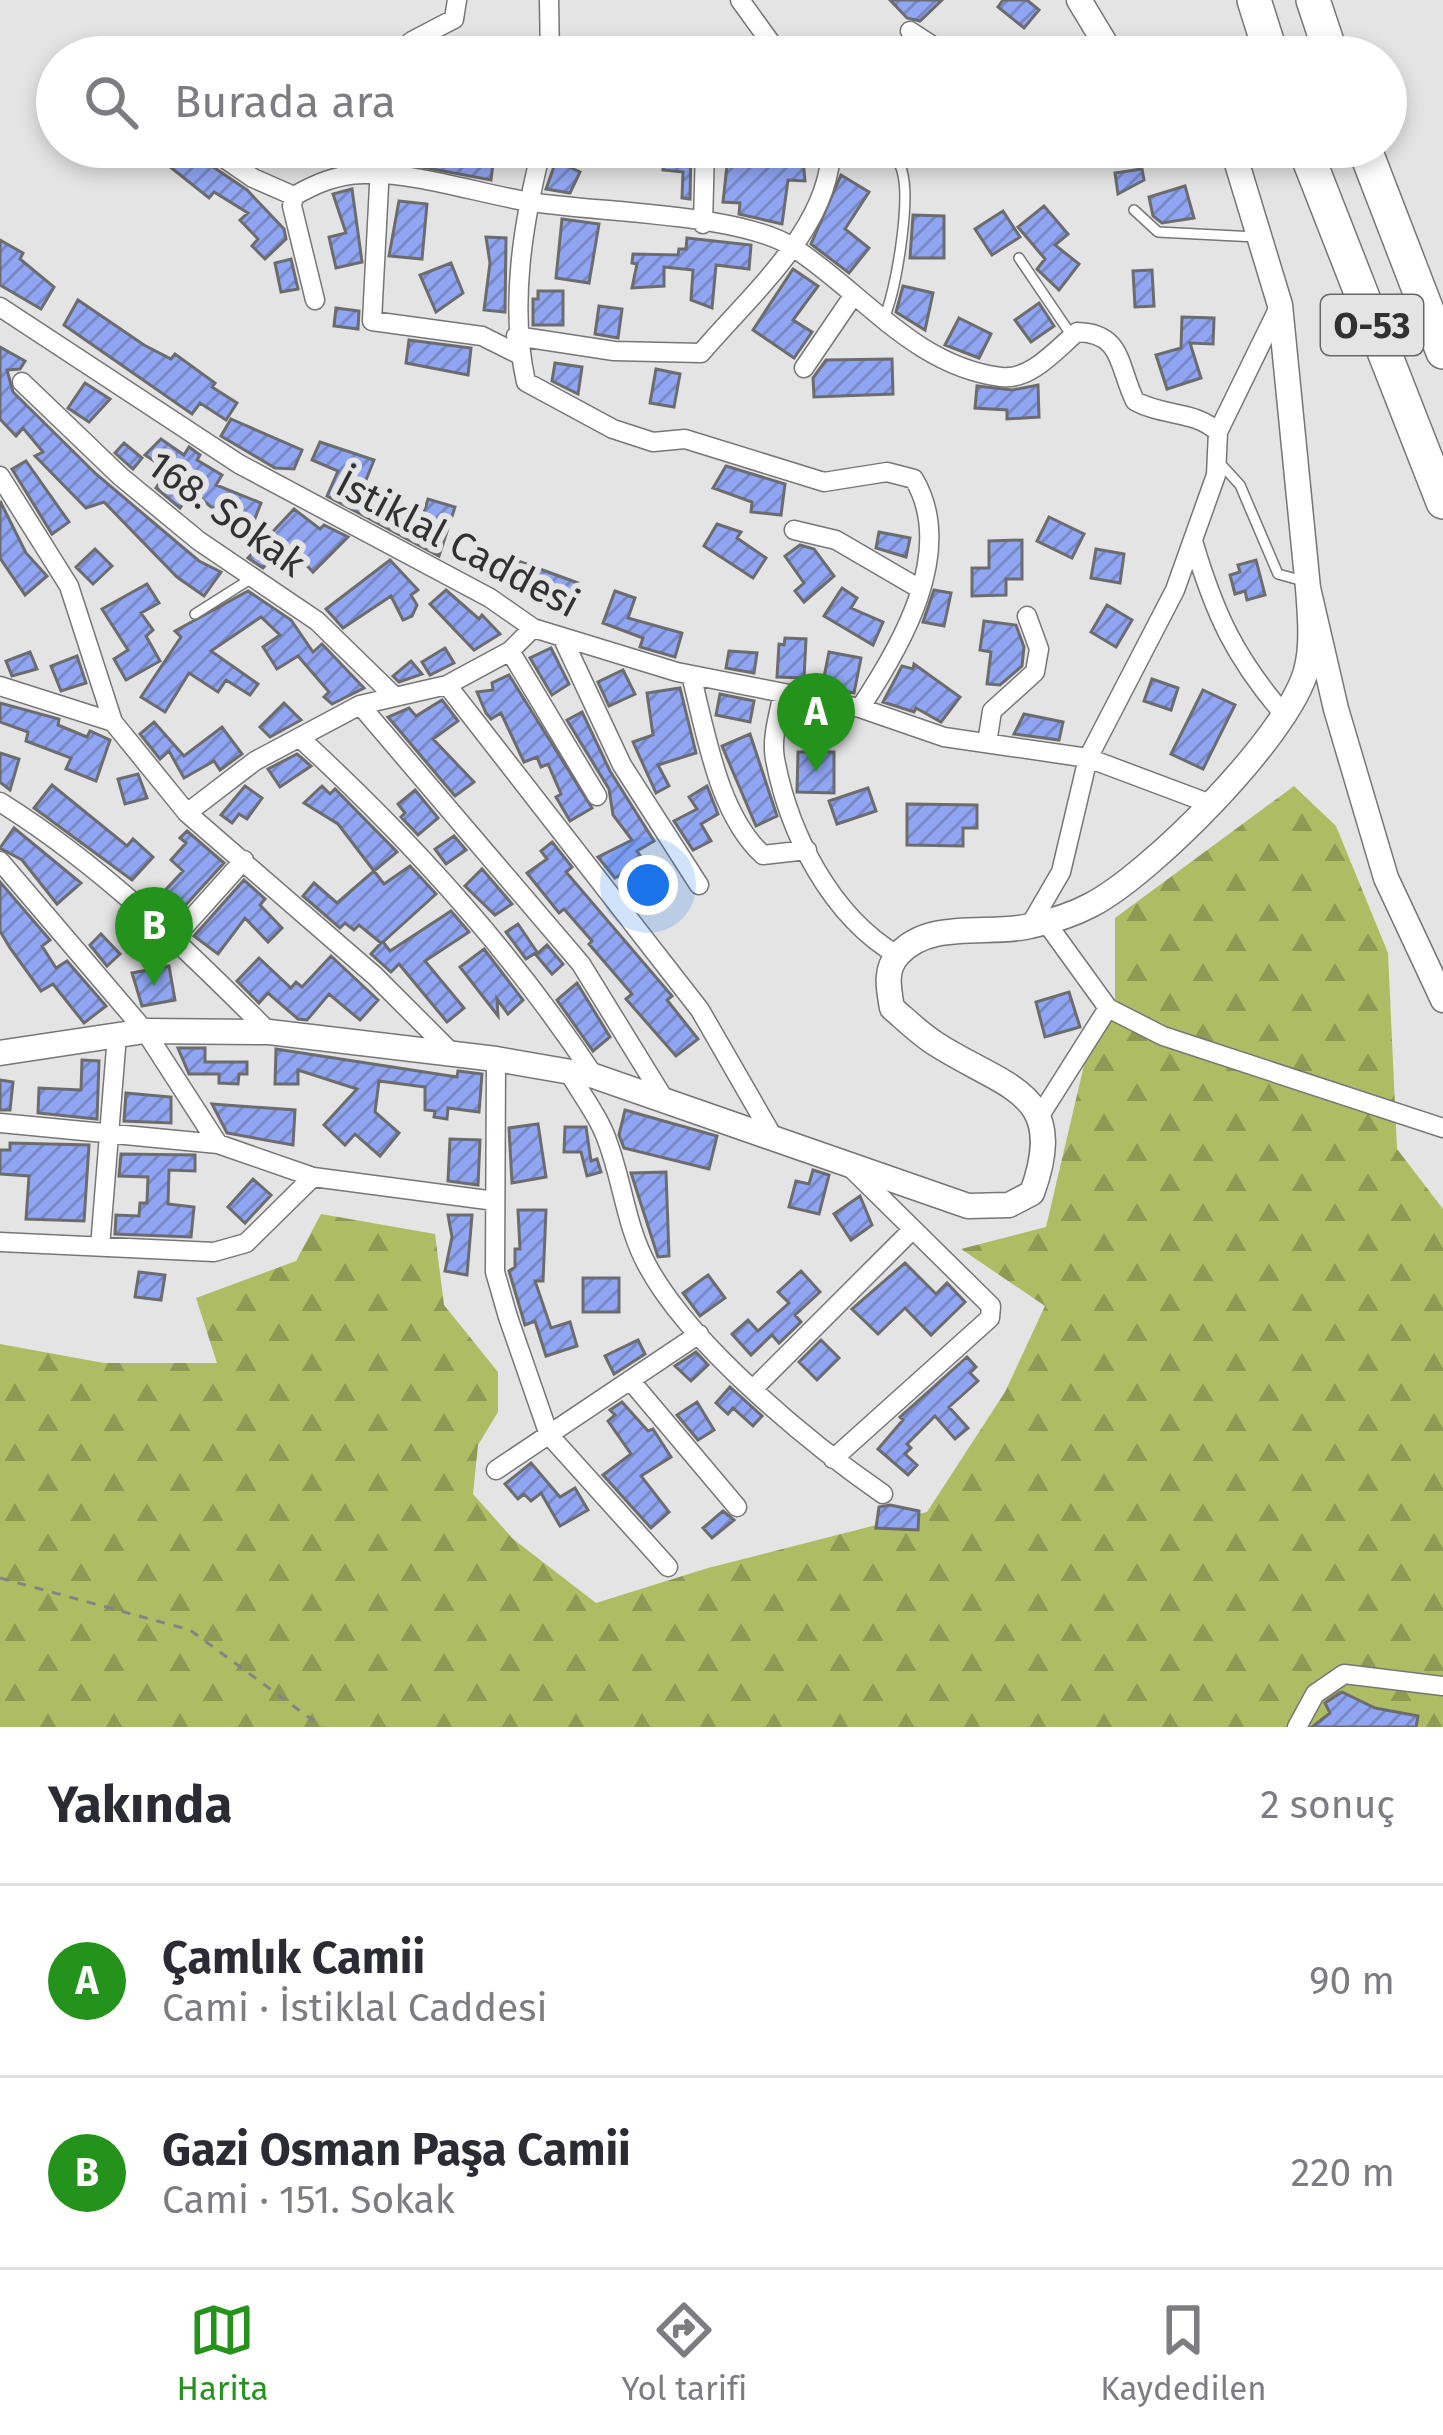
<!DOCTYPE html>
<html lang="tr">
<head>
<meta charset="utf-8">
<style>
  :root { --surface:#fff; --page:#f2f2f3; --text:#2b2b33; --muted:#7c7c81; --line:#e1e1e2; --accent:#24931c }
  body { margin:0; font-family:"Fira Sans",sans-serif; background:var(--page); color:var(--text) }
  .you { position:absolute; left:648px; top:885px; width:42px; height:42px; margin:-30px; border:9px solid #fff; border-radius:50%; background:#1a73e8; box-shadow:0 0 0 18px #1a73e833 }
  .badge { display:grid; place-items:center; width:78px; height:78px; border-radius:50%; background:var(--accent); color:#fff; font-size:39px; font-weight:700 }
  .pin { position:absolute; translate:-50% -99px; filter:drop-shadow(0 3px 6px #0008) }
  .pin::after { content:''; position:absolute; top:63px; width:42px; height:36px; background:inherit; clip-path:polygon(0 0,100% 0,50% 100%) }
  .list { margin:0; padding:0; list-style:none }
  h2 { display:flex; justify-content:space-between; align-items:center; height:156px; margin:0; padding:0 48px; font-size:51px }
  h2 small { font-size:39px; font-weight:400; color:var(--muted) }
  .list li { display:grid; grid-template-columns:78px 1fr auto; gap:36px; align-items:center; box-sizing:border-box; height:192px; padding:0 48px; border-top:3px solid var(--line) }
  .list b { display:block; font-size:45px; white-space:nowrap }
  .list p { margin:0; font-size:39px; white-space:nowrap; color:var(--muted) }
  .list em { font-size:39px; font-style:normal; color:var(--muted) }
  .icon { flex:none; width:66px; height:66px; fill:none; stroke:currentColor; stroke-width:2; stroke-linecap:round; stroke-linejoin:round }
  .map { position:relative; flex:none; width:1443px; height:1727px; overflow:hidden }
  .search { position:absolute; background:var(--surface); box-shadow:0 6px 18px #0003; left:36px; right:36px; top:36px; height:132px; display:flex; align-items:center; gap:30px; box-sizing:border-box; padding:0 42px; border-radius:66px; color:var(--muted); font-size:45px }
  .sheet { height:540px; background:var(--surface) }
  nav { display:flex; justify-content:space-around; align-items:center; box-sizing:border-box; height:168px; border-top:3px solid var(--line); background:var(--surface); font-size:33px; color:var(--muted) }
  nav a { display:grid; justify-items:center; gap:6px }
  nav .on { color:var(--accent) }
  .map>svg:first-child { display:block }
  .forest { fill:url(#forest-firs) }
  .building { fill:url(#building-hatch); stroke:#6c6c6e; stroke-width:3 }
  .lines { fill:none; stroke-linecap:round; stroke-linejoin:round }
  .lane-casing { stroke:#767677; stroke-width:12 }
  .street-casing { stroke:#767677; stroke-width:21 }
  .secondary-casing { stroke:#767677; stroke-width:27 }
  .highway-casing { stroke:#767677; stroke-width:36 }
  .path { stroke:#848485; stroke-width:3; stroke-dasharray:9 9; stroke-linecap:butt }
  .lane { stroke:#fff; stroke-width:9 }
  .street { stroke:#fff; stroke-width:18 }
  .secondary { stroke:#fff; stroke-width:24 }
  .highway { stroke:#fff; stroke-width:33 }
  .labels { text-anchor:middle; stroke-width:12; stroke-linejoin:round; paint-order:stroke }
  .shield { fill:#e4e4e5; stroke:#676768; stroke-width:3 }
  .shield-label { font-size:36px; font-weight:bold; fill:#313132 }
  .street-label { font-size:39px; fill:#313132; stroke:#e4e4e5 }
</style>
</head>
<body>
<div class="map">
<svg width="1443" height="1727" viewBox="0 0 1443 1727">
  <defs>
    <pattern id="forest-firs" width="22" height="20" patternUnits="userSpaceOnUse" patternTransform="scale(3)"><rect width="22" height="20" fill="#aebc64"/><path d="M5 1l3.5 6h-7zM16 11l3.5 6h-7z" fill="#8e9953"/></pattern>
    <pattern id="building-hatch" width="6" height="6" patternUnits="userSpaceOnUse" patternTransform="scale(3)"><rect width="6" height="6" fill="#91a6f3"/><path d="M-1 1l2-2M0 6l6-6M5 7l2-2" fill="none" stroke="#7788c5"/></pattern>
  </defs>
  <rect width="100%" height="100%" fill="#e4e4e5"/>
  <path class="forest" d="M1294 786 1336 826 1388 953 1397 1149 1443 1209V1727H0V1344L104 1363H217L196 1298 296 1261 321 1214 435 1234 444 1305 498 1372V1412L478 1445 473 1494 513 1539 596 1603 708 1568 927 1512 1005 1392 1045 1306 961 1249 1046 1227 1084 1065 1115 1005V918Z"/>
  <path class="building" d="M890 0H942L920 21 907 18Z
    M1003 0H1027L1039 10 1024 28 998 7Z
    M151 147H195L200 158 247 190 284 229 286 239 265 259 252 246 258 239 240 220 248 213 214 192 209 198 169 166 173 158Z
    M397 147 470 154 471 147H495L491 180 395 162Z
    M666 147H691L690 199 682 198 683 172 663 170Z
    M729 147 802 150 805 181 788 180 782 224 739 214 740 203 723 202Z
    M844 147H875L873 161 843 157Z
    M1168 147H1205L1176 162Z
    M556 161 580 172 570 193 546 189Z
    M1142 169 1144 180 1118 194 1115 173Z
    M841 175 869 192 845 229 869 248 849 273 811 244Z
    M1185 186 1194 218 1162 223 1153 216 1149 197Z
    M352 189 362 262 336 268 329 237 346 233 333 194Z
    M399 201 427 204 422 259 389 256Z
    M1044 206 1068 234 1055 245 1079 264 1059 290 1037 269 1045 259 1018 227Z
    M1003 211 1020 237 992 255 975 229Z
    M913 215 944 216V258H910Z
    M562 219 599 224 589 283 556 278Z
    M486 237 506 238 505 312 484 310 490 263Z
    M687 238 751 245 749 269 716 265 712 308 691 300 693 270 664 267V286L632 288 637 264 632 263 633 254 678 255 679 249H686Z
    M0 240 23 253 20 259 54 287 41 309 0 285Z
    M291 259 298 289 281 292 275 263Z
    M451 263 463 293 436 312 420 275Z
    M793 269 818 286 793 320 812 332 794 358 753 330Z
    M1152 270 1154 306 1135 307 1133 271Z
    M903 286 933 293 925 330 896 312Z
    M538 291H563V325H533V299H538Z
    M78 300 144 345 171 359 175 354 215 383 212 387 237 403 226 420 200 403 192 414 64 325Z
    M1039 303 1054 326 1031 342 1015 320Z
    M599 306 622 309 618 338 595 334Z
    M336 308 359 311 358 329 334 326Z
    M1182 317 1214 318 1213 344 1190 343 1201 378 1167 389 1156 355 1181 348Z
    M959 318 991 334 979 358 945 345Z
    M409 340 471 348 468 375 406 363Z
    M0 347 25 361 20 369 7 370 13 392 96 474 199 561 221 572 204 596 177 577 104 502 86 508 35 456 43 452 23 428 16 436 0 419Z
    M892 359 893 394 814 397 813 378 826 360Z
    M555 363 582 367 578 394 552 381Z
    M656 369 680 374 674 407 650 403Z
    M85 383 110 399 89 422 68 408Z
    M1038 385 1039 417 1007 419V410L975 408 977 386 1012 390Z
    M231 419 302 450 294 469 275 468 221 436Z
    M161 439 184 455 189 447 200 455 197 460 222 475 216 485 261 503 252 526 216 511 192 491 180 508 156 488 168 470 145 455Z
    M320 442 374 460 364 485 391 495 385 510 420 525 428 499 455 507 439 556 327 496 338 471 312 460Z
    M124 443 142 458 133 469 115 453Z
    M26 461 69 522 52 534 12 469Z
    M726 466 785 484 781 515 751 512 752 502 713 488Z
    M0 501 26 553 47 576 25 595 0 558Z
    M294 509 320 529 324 525 348 537 313 572 293 551 286 556 279 549 263 568 248 558Z
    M1049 517 1084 534 1072 558 1037 541Z
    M717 524 741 532 737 538 766 558 753 578 704 546Z
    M879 532 910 538 906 557 876 548Z
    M1022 540V579H1006V595L972 596V568H989V541Z
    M800 545 814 549 834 576 804 602 795 591 804 583 785 556Z
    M95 549 112 566 93 584 76 567Z
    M1096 549 1124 554 1120 583 1091 578Z
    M510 558 578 583 569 607 501 582Z
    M390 560 418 590 411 595 417 605 412 616 403 620 391 596 343 628 326 609Z
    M1256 560 1265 595 1247 600 1245 591 1235 594 1230 575 1240 572 1238 565Z
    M147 584 159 603 141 613 153 630 146 636 160 661 126 680 114 659 128 650 102 609Z
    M842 588 857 598 851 608 883 622 873 645 824 616Z
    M446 590 479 619 482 615 500 634 474 650 430 604Z
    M934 590 951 593 944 626 923 622Z
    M248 591 291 620 313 652 322 644 364 688 332 704 324 697 329 692 298 656 277 669 263 647 280 635 261 617 211 651 258 684 250 695 226 680 218 692 189 673 165 712 141 697 181 637 175 631Z
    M615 591 635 598 628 618 682 633 675 657 640 647 643 638 603 623Z
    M1107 605 1132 620 1116 647 1091 632Z
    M984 621 1016 625 1024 647 1022 666 1000 685 987 684 991 652 980 650Z
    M785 638 806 639 804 678 777 677 779 644 784 645Z
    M445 648 454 663 430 675 422 662Z
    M551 648 569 684 552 695 530 658Z
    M729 651 757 653 754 673 726 668Z
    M30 652 37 669 12 676 6 661Z
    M829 652 861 658 854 693 822 687Z
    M77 656 86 683 61 691 51 666Z
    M411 661 422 674 399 682 393 676Z
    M914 664 960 697 941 722 916 708 914 712 883 702 902 666 913 669Z
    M623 670 635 694 609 706 598 682Z
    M509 675 592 808 570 821 556 797 561 794 548 764 541 767 537 757 524 762 501 713 491 719 486 713 477 692 493 690 492 683Z
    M1152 679 1178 688 1171 710 1144 701Z
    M680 688 696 753 658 765 669 786 656 793 633 742 653 735 647 693Z
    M1203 690 1235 705 1203 769 1171 754Z
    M720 694 754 701 750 722 716 715Z
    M442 700 458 721 433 739 474 782 455 796 388 717 409 708 416 716Z
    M0 703 59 719 58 725 87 737 90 731 110 740 96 781 66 769 71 758 26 741 28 732 0 722Z
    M284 703 301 720 270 737 260 727Z
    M582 712 610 771 654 841 637 851 644 861 615 878 598 857 632 840 613 815 609 789 567 720Z
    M1024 714 1063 722 1059 740 1014 734Z
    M154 722 184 756 222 727 242 754 220 770 214 761 184 778 169 751 160 759 140 734Z
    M750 734 777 816 756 826 722 746Z
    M798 752H834V793L797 792Z
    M0 753 19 759 10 790 0 782Z
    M297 754 311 766 280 787 268 769Z
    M138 774 147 798 125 804 118 779Z
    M52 785 127 846 133 839 153 857 132 880 34 808Z
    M245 786 262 798 247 819 239 814 232 823 221 815Z
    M322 786 330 794 335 789 397 852 374 871 338 824 304 803Z
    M707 786 718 814 701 824 711 841 693 850 674 821 697 809 689 797Z
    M868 788 876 811 837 824 829 801Z
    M415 790 438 818 418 835 401 817 405 813 398 804Z
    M907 804 977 805V828H963V846L907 845Z
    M14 828 81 883 57 904 22 860 0 848Z
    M187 831 224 863 172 920 158 898 183 871 171 860 186 843 180 838Z
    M454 836 466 850 446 864 435 849Z
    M552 842 572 867 566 872 672 996 667 1000 698 1039 676 1056 626 999 632 994 589 944 592 941 564 909 559 913 527 873 547 859 541 851Z
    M410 866 436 894 383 942 390 951 451 911 469 932 425 961 464 1008 447 1022 399 964 391 972 371 954 381 943 359 925 354 930 345 923 340 928 303 896 314 883 337 903 374 871 384 884Z
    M482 869 512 904 495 915 465 886Z
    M244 880 265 899 260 905 282 928 268 942 245 918 218 954 194 936Z
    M0 882 50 940 42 946 56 968 67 961 106 1006 84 1023 53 984 41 991 10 948 0 931Z
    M518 924 537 952 526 959 506 932Z
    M101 934 120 954 107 966 90 945Z
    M547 945 563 964 552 974 536 955Z
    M484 949 523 1000 508 1014 497 999 498 1016 460 967Z
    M331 956 378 1000 360 1020 329 994 307 1020 298 1019 268 993 259 1003 237 981 259 958 291 988 296 982 302 987Z
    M169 966 175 1000 142 1006 132 973Z
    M577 983 610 1037 593 1051 557 1000Z
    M1069 992 1080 1027 1045 1037 1036 1002Z
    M178 1048H205V1062H247V1074H239L238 1084 219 1083V1074H189Z
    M276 1049 457 1077 458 1071 482 1074 479 1112 448 1108 447 1119 434 1117 435 1111 425 1110V1087L379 1081 375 1112 399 1133 380 1156 355 1134 345 1145 324 1125 357 1089 298 1070V1084H275Z
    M82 1060 99 1061 97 1119 38 1113 39 1088 81 1090Z
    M0 1080 13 1082 10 1110H0Z
    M126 1093 171 1097V1123L124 1121Z
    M212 1104 295 1110 293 1145 227 1133Z
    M625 1110 717 1136 709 1169 624 1148 619 1135Z
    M538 1124 546 1177 512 1183 509 1128Z
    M565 1127H586L591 1161 597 1159 601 1172 587 1176 581 1152H564Z
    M450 1139 480 1140 478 1185 448 1181Z
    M10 1143 89 1145 84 1221 26 1219 29 1176 0 1174V1150H10Z
    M121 1154 195 1155V1171L169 1170 168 1204 194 1207 191 1237 115 1234 116 1215 139 1216 140 1203H147L148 1177 119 1176Z
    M813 1170 829 1175 819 1214 789 1207 796 1181 809 1184Z
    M666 1172 669 1256 658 1257 631 1173Z
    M253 1179 271 1195 245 1223 228 1207Z
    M860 1196 872 1225 851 1240 834 1214Z
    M518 1210H546L543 1281H535L551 1328 570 1322 577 1346 546 1356 535 1321 525 1325 509 1271 515 1267V1249H520Z
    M448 1215H472L467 1275 445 1271 452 1237Z
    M905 1263 936 1294 947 1283 965 1302 931 1335 905 1308 878 1334 852 1309Z
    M801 1271 820 1292 795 1315 801 1322 779 1343 772 1335 751 1355 732 1334 748 1320 758 1331 789 1303 778 1292Z
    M139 1272 165 1275 161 1300 135 1297Z
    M708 1275 725 1298 700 1316 683 1293Z
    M583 1278H619V1312H583Z
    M638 1340 645 1354 614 1374 605 1356Z
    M821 1340 839 1358 817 1380 799 1362Z
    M696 1352 708 1365 691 1381 675 1366Z
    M967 1357 976 1367 970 1373 978 1381 949 1407 968 1428 955 1439 935 1416 907 1444 911 1448 905 1454 917 1465 908 1475 878 1449 903 1420 900 1417Z
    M730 1387 762 1416 753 1426 733 1408 728 1414 716 1403Z
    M622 1402 648 1431 653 1429 671 1457 641 1476 669 1512 651 1528 603 1475 631 1454 608 1421 615 1415 610 1410Z
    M697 1402 714 1430 698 1440 677 1415Z
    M531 1463 560 1497 575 1488 588 1510 560 1526 541 1493 531 1501 524 1494 518 1499 505 1484Z
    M890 1505 919 1511 918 1530 876 1528 879 1507Z
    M723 1511 734 1520 712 1538 703 1528Z
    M1342 1692 1375 1708 1418 1716 1416 1727H1312L1330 1713 1325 1703Z"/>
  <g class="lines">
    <defs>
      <path id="lane" d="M1134 210 1158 232 1256 237
        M1019 258 1072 336
        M883 320C896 293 911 201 902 171 900 162 893 155 888 147
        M1217 460 1240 485 1278 574 1307 582
        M195 614 252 578"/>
      <path id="street" d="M549 0 550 57
        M740 0 781 57
        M910 31 950 57
        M412 41 454 19 457 0
        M393 57 412 41 476 57
        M208 147 253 178 294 196C317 183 336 175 363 174 415 172 473 192 525 201 593 213 740 212 794 248 862 292 914 366 1001 377 1030 381 1057 349 1077 332 1123 333 1118 366 1135 401 1164 417 1194 410 1218 432L1216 475 1175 590 1088 758 1061 872 1029 927
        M381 147 372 321 482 336 520 355
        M542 147C523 222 509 306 526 382L613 429 653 442 685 439 824 482 887 472 914 479C957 552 900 648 860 708
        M294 196 292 206 315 300
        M703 224 705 147
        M0 307 239 464 490 598 533 628 677 672 860 708 944 737 1088 758 1208 803
        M516 336 614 351 701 353C750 295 831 227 831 147
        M804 368 853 296
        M22 382 120 476 199 541 317 621 394 696
        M1218 432 1279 307
        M0 476 69 586 113 722 187 813 375 976 452 1053
        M794 530 836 540 920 589
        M1193 541C1215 615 1235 658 1286 717
        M563 639 622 765 699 885
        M510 651 597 796
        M691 675C706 733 718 814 763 855L807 850
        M447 685 700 1010 776 1142
        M0 686 113 722
        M783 693C779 714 771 738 775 759 789 834 831 916 897 955
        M360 705 581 964 666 1102
        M301 739C411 840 511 950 594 1076
        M987 743 992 711 1035 672 1039 649 1027 616
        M0 802C101 865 185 948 269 1032
        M187 813 255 761 360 705 447 685 510 651 533 628
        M0 861 145 1031 218 1144
        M1045 921 1108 1008 1163 1036 1443 1128
        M174 938 244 860
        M496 1059 495 1272 508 1317 549 1435 668 1567
        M568 1071C581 1094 600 1118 608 1143 623 1184 626 1226 647 1265 689 1344 809 1443 883 1494
        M1041 1114 1108 1008
        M0 1123 218 1144 313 1177 495 1201
        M0 1242 214 1252 246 1243 313 1177
        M100 1247 117 1035
        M630 1380 737 1507
        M755 1387 910 1232
        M833 1459 990 1318 991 1306 850 1167
        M496 1470 699 1334
        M1297 1727 1315 1694 1344 1674 1443 1686"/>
      <path id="secondary" d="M1079 0 1108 48 1122 57
        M1232 147 1280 305 1308 588 1336 709 1386 878 1443 1000
        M0 1053 145 1031 269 1032 496 1059 594 1076 968 1206 1009 1205 1032 1193C1069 1091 1006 1089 936 1044 920 1034 906 1020 892 1008 889 990 884 970 898 955 929 919 990 936 1030 926 1049 922 1074 914 1091 905 1151 874 1288 736 1306 671 1313 646 1310 614 1308 588"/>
      <path id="highway" d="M1254 0 1272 57
        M1313 0 1332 57
        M1304 147 1443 502
        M1364 147 1443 352"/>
    </defs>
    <use href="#lane" class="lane-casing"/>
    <use href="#street" class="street-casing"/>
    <use href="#secondary" class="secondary-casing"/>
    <use href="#highway" class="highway-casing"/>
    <path class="path" d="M0 1578 190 1630 322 1727"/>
    <use href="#lane" class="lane"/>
    <use href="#street" class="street"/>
    <use href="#secondary" class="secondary"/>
    <use href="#highway" class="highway"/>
  </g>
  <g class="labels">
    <rect class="shield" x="1321" y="295" width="102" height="60" rx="9"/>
    <g class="shield-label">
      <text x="1372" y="338">O-53</text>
    </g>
    <g class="street-label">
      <text transform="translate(227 513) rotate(36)" y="14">168. Sokak</text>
      <text transform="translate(458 543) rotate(28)" y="14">İstiklal Caddesi</text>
    </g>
  </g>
</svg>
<div class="you"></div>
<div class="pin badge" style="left:816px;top:772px">A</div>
<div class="pin badge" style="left:154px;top:986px">B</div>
<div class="search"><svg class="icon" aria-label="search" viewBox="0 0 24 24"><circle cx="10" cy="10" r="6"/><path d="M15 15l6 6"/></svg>Burada ara</div>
</div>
<section class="sheet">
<h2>Yakında<small>2 sonuç</small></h2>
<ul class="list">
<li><span class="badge">A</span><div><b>Çamlık Camii</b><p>Cami · İstiklal Caddesi</p></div><em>90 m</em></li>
<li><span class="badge">B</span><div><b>Gazi Osman Paşa Camii</b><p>Cami · 151. Sokak</p></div><em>220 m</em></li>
</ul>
</section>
<nav>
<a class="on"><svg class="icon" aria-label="map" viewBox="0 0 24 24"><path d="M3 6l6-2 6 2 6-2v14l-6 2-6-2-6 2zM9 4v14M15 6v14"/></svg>Harita</a>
<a><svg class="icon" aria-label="directions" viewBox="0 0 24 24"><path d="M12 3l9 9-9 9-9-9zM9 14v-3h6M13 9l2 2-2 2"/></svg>Yol tarifi</a>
<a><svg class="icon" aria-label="saved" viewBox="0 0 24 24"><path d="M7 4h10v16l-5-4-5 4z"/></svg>Kaydedilen</a>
</nav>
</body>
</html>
